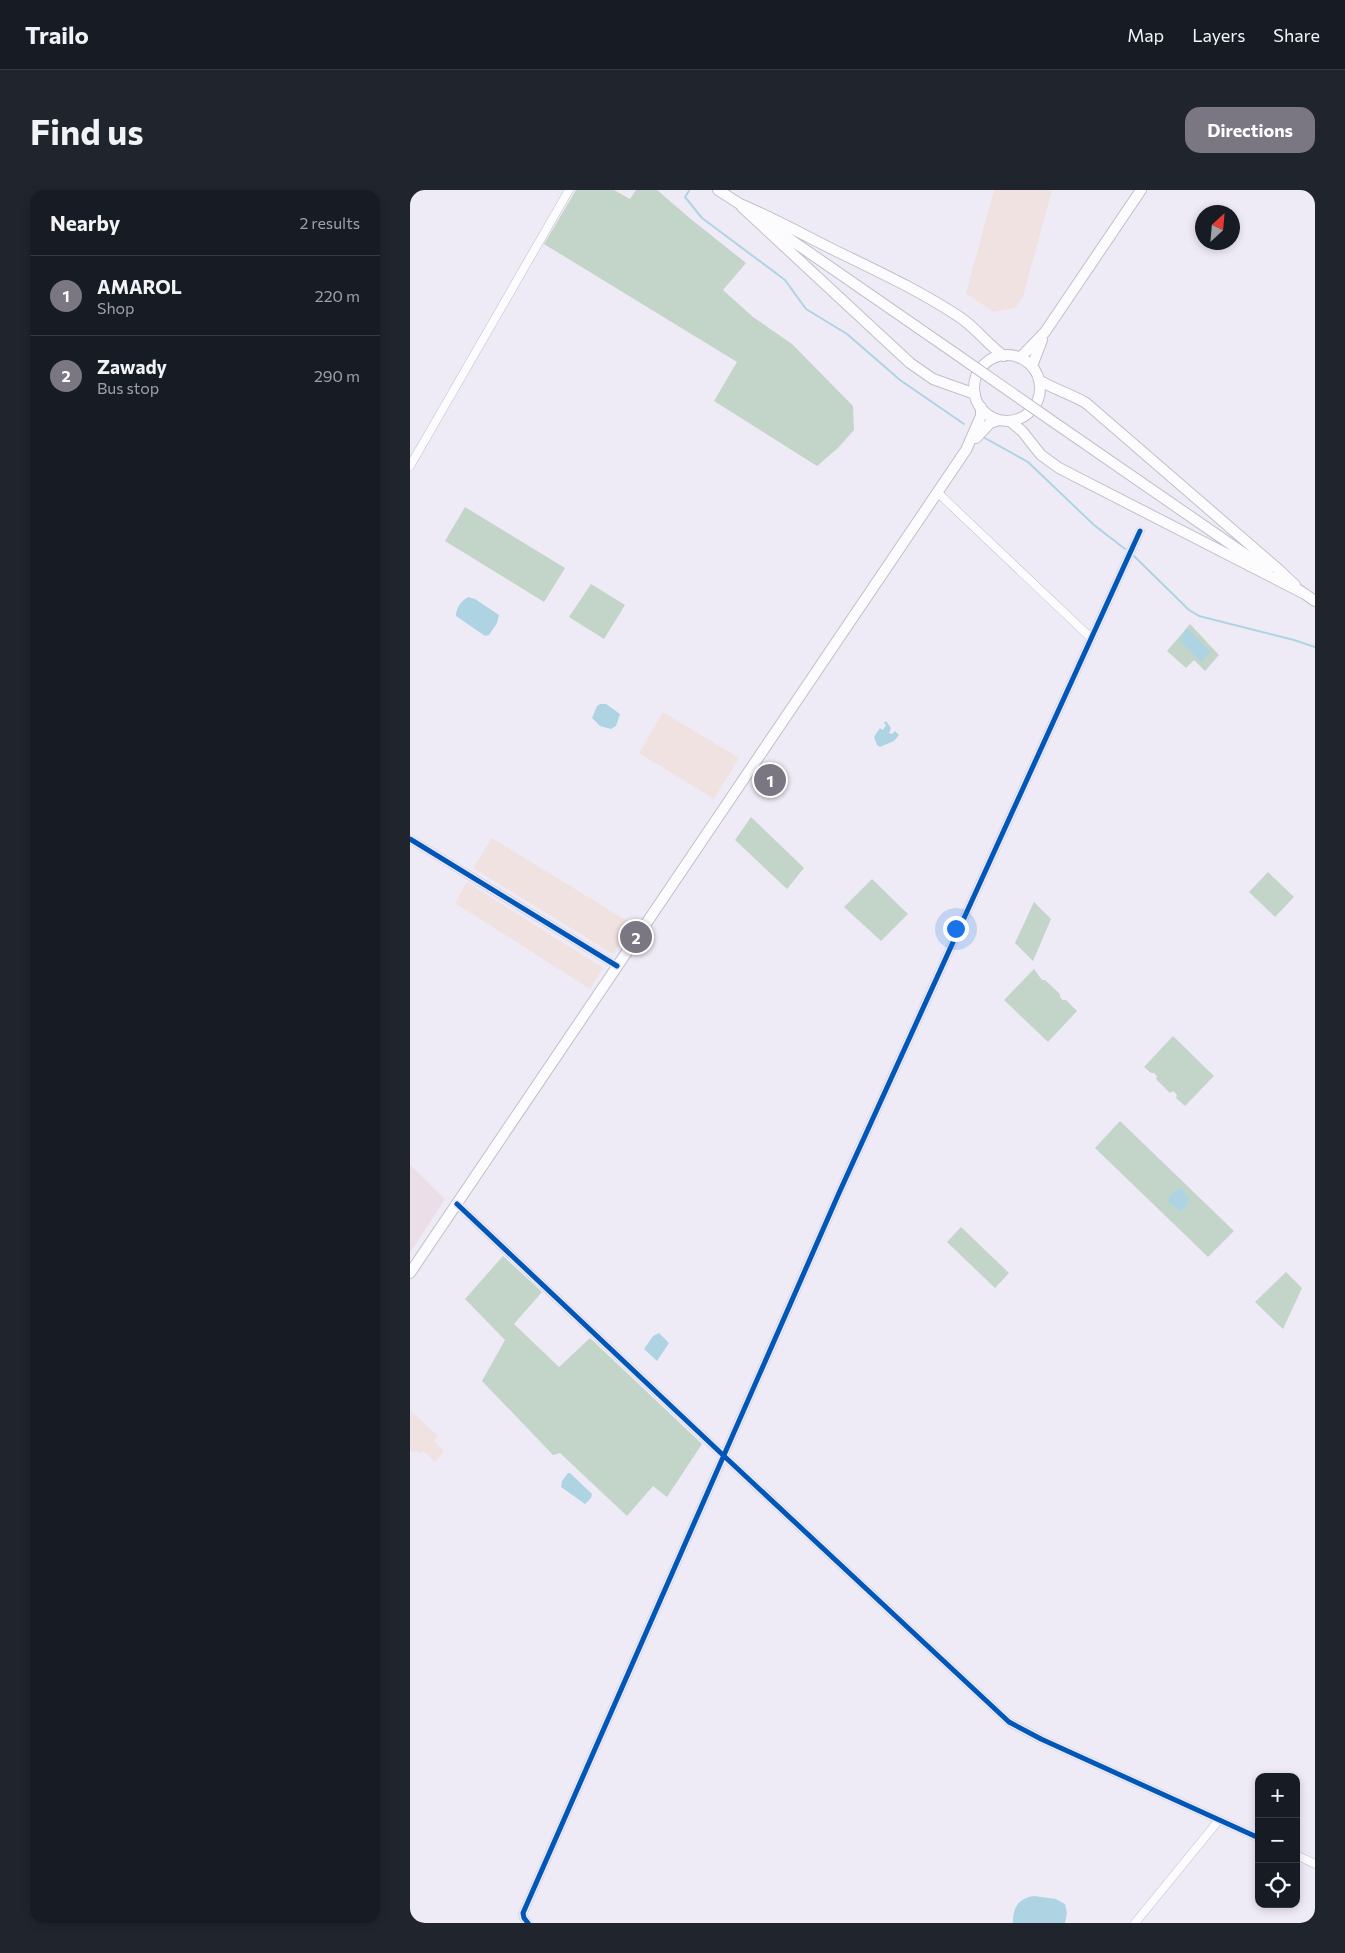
<!DOCTYPE html>
<html lang="en">
<head>
<meta charset="utf-8">
<style>
  :root { --surface:#171b24; --page:#20242c; --text:#f1f3f6; --muted:#9ea1a6; --line:#363941; --accent:#7a7783 }
  body { margin:0; font-family:Commissioner,sans-serif; background:var(--page); color:var(--text) }
  .controls { position:absolute; right:15px; bottom:15px; display:grid; overflow:hidden; border-radius:10px; box-shadow:0 2px 8px #0003 }
  .controls button { width:45px; height:45px; display:grid; place-items:center; padding:0; border:0; border-bottom:1px solid var(--line); background:var(--surface); color:var(--text); font:25px sans-serif }
  .compass { position:absolute; left:785px; top:15px; width:45px; height:45px; border-radius:50%; background:var(--surface); box-shadow:0 2px 8px #0003; rotate:26deg }
  .you { position:absolute; left:545px; top:738px; width:18px; height:18px; margin:-12px; border:4px solid #fff; border-radius:50%; background:#1a73e8; box-shadow:0 0 0 8px #1a73e833 }
  .badge { display:grid; place-items:center; width:32px; height:32px; border-radius:50%; background:var(--accent); color:#fff; font-size:16px; font-weight:700 }
  .pin { position:absolute; translate:-50% -50%; border:2px solid #fff; box-shadow:0 1px 5px #0006 }
  .list { margin:0; padding:0; list-style:none }
  h2 { display:flex; justify-content:space-between; align-items:center; height:65px; margin:0; padding:0 20px; font-size:21px }
  h2 small { font-size:16px; font-weight:400; color:var(--muted) }
  .list li { display:grid; grid-template-columns:32px 1fr auto; gap:15px; align-items:center; box-sizing:border-box; height:80px; padding:0 20px; border-top:1px solid var(--line) }
  .list b { display:block; font-size:19px; white-space:nowrap }
  .list p { margin:0; font-size:16px; white-space:nowrap; color:var(--muted) }
  .list em { font-size:16px; font-style:normal; color:var(--muted) }
  .icon { flex:none; width:28px; height:28px; fill:none; stroke:currentColor; stroke-width:2; stroke-linecap:round; stroke-linejoin:round }
  .map { position:relative; flex:none; width:905px; height:1733px; overflow:hidden; border-radius:15px }
  header { display:flex; align-items:center; gap:30px; box-sizing:border-box; height:70px; padding:0 25px; background:var(--surface); border-bottom:1px solid var(--line) }
  header strong { font-size:24px }
  nav { display:flex; gap:28px; margin-inline-start:auto; font-size:18px }
  .intro { display:flex; align-items:center; justify-content:space-between; box-sizing:border-box; height:120px; padding:0 30px }
  h1 { margin:0; font-size:35px }
  .button { padding:12px 22px; border-radius:15px; background:var(--accent); color:#fff; font-size:18px; font-weight:700 }
  main { display:flex; gap:30px; padding:0 30px }
  aside { flex:1; background:var(--surface); border-radius:15px; box-shadow:0 2px 8px #0003 }
  .map>svg:first-child { display:block }
  .commercial { fill:#f0e2e0 }
  .industrial { fill:#ebdee9 }
  .green { fill:#c3d5c8 }
  .water { fill:#aed4e4 }
  .lines { fill:none; stroke-linecap:round; stroke-linejoin:round }
  .stream { stroke:#aed4e4; stroke-width:2 }
  .minor-casing { stroke:#c1bfca; stroke-width:9 }
  .major-casing { stroke:#c1bfca; stroke-width:12 }
  .minor { stroke:#fcfcfe; stroke-width:8 }
  .major { stroke:#fcfcfe; stroke-width:10 }
  .major-bridge-casing { stroke:#c1bfca; stroke-width:12; stroke-linecap:butt }
  .major-bridge { stroke:#fcfcfe; stroke-width:10 }
  .cycleway-casing { stroke:#ebe7fb; stroke-width:8 }
  .cycleway { stroke:#0057b8; stroke-width:5 }
</style>
</head>
<body>
<header>
<strong>Trailo</strong>
<nav><a>Map</a><a>Layers</a><a>Share</a></nav>
</header>
<div class="intro"><h1>Find us</h1><a class="button">Directions</a></div>
<main>
<aside>
<h2>Nearby<small>2 results</small></h2>
<ul class="list">
<li><span class="badge">1</span><div><b>AMAROL</b><p>Shop</p></div><em>220 m</em></li>
<li><span class="badge">2</span><div><b>Zawady</b><p>Bus stop</p></div><em>290 m</em></li>
</ul>
</aside>
<div class="map">
<svg width="905" height="1733" viewBox="0 0 905 1733">
  <rect width="100%" height="100%" fill="#eeebf6"/>
  <path class="commercial" d="M584 0H642L613 107 605 118 583 122 556 103Z
    M253 522 329 568 304 609 229 563Z
    M82 648 222 734 203 764 63 678Z
    M57 692 193 778 180 799 45 713Z
    M0 1220 28 1246 24 1251 34 1261 25 1272 13 1261 11 1263 0 1261Z"/>
  <path class="industrial" d="M0 975 35 1009 0 1063Z"/>
  <path class="green" d="M166 0H204L220 9 226 0H247L282 30 336 73 313 100 343 127 382 154 443 216 444 240 428 258 407 276 304 211 327 172 134 54Z
    M55 317 155 378 134 412 35 351Z
    M181 394 215 415 194 449 159 427Z
    M780 434 809 465 795 481 784 470 776 478 757 461Z
    M341 627 394 678 377 699 325 650Z
    M858 682 884 707 865 727 839 702Z
    M462 689 498 724 471 751 434 717Z
    M624 712 641 729 623 771 605 753Z
    M624 779 632 790H635L650 804V807L653 810H656L667 821 638 852 594 810Z
    M763 846 804 886 775 916 766 908 767 905 763 901 760 903 746 889 747 886 744 883H741L734 877Z
    M710 931 824 1041 798 1067 685 958Z
    M551 1037 599 1083 585 1098 537 1052Z
    M93 1066 132 1102 104 1134 149 1177 180 1148 292 1254 257 1307 243 1296 217 1326 150 1263 143 1265 72 1191 95 1150 55 1109Z
    M876 1082 892 1098 873 1139 845 1112Z"/>
  <path class="water" d="M58 407 65 409 89 425 87 433 79 445 75 446 46 426C46 418 51 411 58 407Z
    M777 438 801 462 791 472 769 450Z
    M190 514H196L210 524 206 536 201 539 190 536 182 528 187 516Z
    M476 531 481 538 479 543 482 544 485 541 489 545 484 551 470 557 467 555 464 547 470 538 473 540 476 535 474 533Z
    M772 998 779 1009 775 1019 770 1021 758 1012C760 1004 764 1000 772 998Z
    M249 1143 259 1153 247 1171 234 1159 243 1146Z
    M158 1283H160L182 1304 181 1308 175 1314 151 1297 152 1291Z
    M624 1706 646 1709 655 1714 657 1723 655 1733H603C602 1718 609 1708 624 1706Z"/>
  <g class="lines">
    <path class="stream" d="M279 1 275 7 292 28 375 90 396 119 437 144 490 190 554 234
      M573 247 618 272 684 335 715 359
      M722 364 779 420 789 426 884 450 905 457"/>
    <defs>
      <path id="minor" d="M0 276 159 0
        M527 302 681 448
        M0 649 207 776
        M47 1014 314 1266 599 1532 631 1549 849 1648
        M886 1665 905 1674
        M118 1733 114 1728 113 1723 429 1003 730 341
        M725 1733 809 1630"/>
      <path id="major" d="M308 0 333 16
        M328 13C361 27 392 44 424 60 467 81 511 101 551 128 567 139 578 155 594 166
        M332 17 500 173 523 189 565 204
        M355 32 546 164
        M564 198a33 33 0 1 1 66 0a33 33 0 1 1-66 0Z
        M610 168 635 142 731 0
        M622 176 632 150
        M629 190C643 199 661 204 676 213L868 379 885 395
        M600 231 612 241 631 265 649 278 893 403
        M645 233 858 380
        M566 248 580 233 589 230
        M889 400 905 411
        M0 1083 556 260 571 226V217"/>
    </defs>
    <use href="#minor" class="minor-casing"/>
    <use href="#major" class="major-casing"/>
    <use href="#minor" class="minor"/>
    <use href="#major" class="major"/>
    <defs>
      <path id="major-bridge" d="M546 164 645 233"/>
    </defs>
    <use href="#major-bridge" class="major-bridge-casing"/>
    <use href="#major-bridge" class="major-bridge"/>
    <defs>
      <path id="cycleway" d="M0 649 207 776
        M47 1014 314 1266 599 1532 631 1549 849 1648
        M118 1733 114 1728 113 1723 429 1003 730 341"/>
    </defs>
    <use href="#cycleway" class="cycleway-casing"/>
    <use href="#cycleway" class="cycleway"/>
  </g>
</svg>
<div class="controls">
<button>+</button>
<button>−</button>
<button><svg class="icon" aria-label="locate" viewBox="0 0 24 24"><circle cx="12" cy="12" r="6"/><path d="M12 2v4M12 18v4M2 12h4M18 12h4"/></svg></button>
</div>
<svg class="compass" viewBox="-18 -18 36 36"><path d="M0-13l5 13h-10z" fill="#e53935"/><path d="M0 13l5-13h-10z" fill="#9ea1a6"/></svg>
<div class="you"></div>
<div class="pin badge" style="left:360px;top:590px">1</div>
<div class="pin badge" style="left:226px;top:747px">2</div>
</div>
</main>
</body>
</html>
